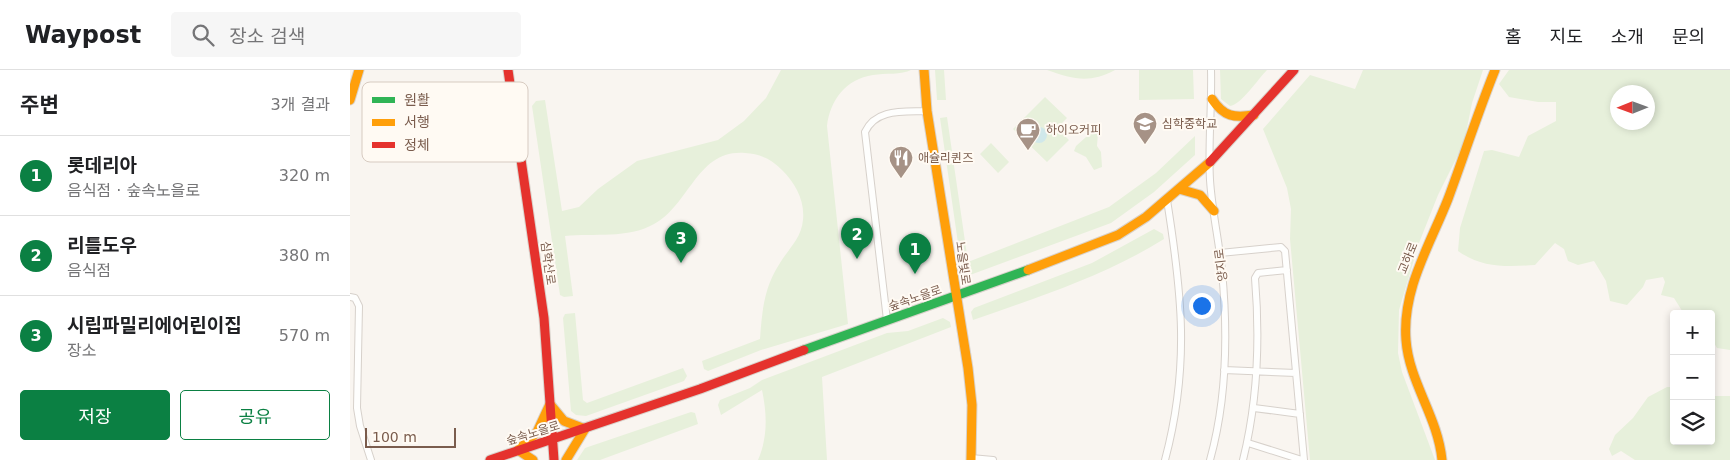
<!DOCTYPE html>
<html lang="ko">
<head>
<meta charset="utf-8">
<style>
  :root { --surface:#fff; --page:#f6f6f6; --text:#202124; --muted:#757577; --line:#e0e0e0; --accent:#0b8043 }
  body { margin:0; font-family:"DejaVu Sans","Noto Sans KR",sans-serif; background:var(--page); color:var(--text) }
  .controls { position:absolute; right:15px; bottom:15px; display:grid; overflow:hidden; border-radius:5px; box-shadow:0 2px 8px #0003 }
  .controls button { width:45px; height:45px; display:grid; place-items:center; padding:0; border:0; border-bottom:1px solid var(--line); background:var(--surface); color:var(--text); font:25px sans-serif }
  .compass { position:absolute; left:1260px; top:15px; width:45px; height:45px; border-radius:50%; background:var(--surface); box-shadow:0 2px 8px #0003; rotate:269deg }
  .scale { position:absolute; left:15px; bottom:12px; width:91px; box-sizing:border-box; padding-left:5px; border:2px solid #7a5c4d; border-top:0; font-size:14px; line-height:18px; white-space:nowrap; color:#7a5c4d; -webkit-text-stroke:4px #fffaf3; paint-order:stroke }
  .you { position:absolute; left:851px; top:235px; width:18px; height:18px; margin:-12px; border:4px solid #fff; border-radius:50%; background:#1a73e8; box-shadow:0 0 0 8px #1a73e833 }
  .badge { display:grid; place-items:center; width:32px; height:32px; border-radius:50%; background:var(--accent); color:#fff; font-size:16px; font-weight:700 }
  .pin { position:absolute; translate:-50% -41px; filter:drop-shadow(0 1px 2px #0008) }
  .pin::after { content:''; position:absolute; top:26px; width:18px; height:15px; background:inherit; clip-path:polygon(0 0,100% 0,50% 100%) }
  .list { margin:0; padding:0; list-style:none }
  h2 { display:flex; justify-content:space-between; align-items:center; height:65px; margin:0; padding:0 20px; font-size:21px }
  h2 small { font-size:16px; font-weight:400; color:var(--muted) }
  .list li { display:grid; grid-template-columns:32px 1fr auto; gap:15px; align-items:center; box-sizing:border-box; height:80px; padding:0 20px; border-top:1px solid var(--line) }
  .list b { display:block; font-size:19px; white-space:nowrap }
  .list p { margin:0; font-size:16px; white-space:nowrap; color:var(--muted) }
  .list em { font-size:16px; font-style:normal; color:var(--muted) }
  .actions { display:flex; gap:10px; padding:15px 20px }
  .actions a { flex:1; padding:11px 0; border:1px solid var(--accent); border-radius:5px; text-align:center; font-size:18px; color:var(--accent) }
  .actions .main { background:var(--accent); color:#fff }
  .icon { flex:none; width:28px; height:28px; fill:none; stroke:currentColor; stroke-width:2; stroke-linecap:round; stroke-linejoin:round }
  .map { position:relative; flex:none; width:1380px; height:390px; overflow:hidden }
  header { display:flex; align-items:center; gap:30px; box-sizing:border-box; height:70px; padding:0 25px; background:var(--surface); border-bottom:1px solid var(--line) }
  header strong { font-size:24px }
  nav { display:flex; gap:28px; margin-inline-start:auto; font-size:18px }
  .search { width:350px; height:45px; background:var(--page); display:flex; align-items:center; gap:12px; box-sizing:border-box; padding:0 18px; border-radius:5px; color:var(--muted); font-size:19px }
  main { display:flex }
  aside { flex:1; background:var(--surface) }
  .map>svg:first-child { display:block }
  .green { fill:#e7f0db; fill-rule:evenodd }
  .water { fill:#d0e8ea }
  .lines { fill:none; stroke-linecap:round; stroke-linejoin:round }
  .street-casing { stroke:#d7d1cb; stroke-width:8 }
  .fast-casing { stroke:#d9d2cb; stroke-width:11 }
  .slow-casing { stroke:#d9d2cb; stroke-width:11 }
  .jam-casing { stroke:#d9d2cb; stroke-width:11 }
  .street { stroke:#fefefd; stroke-width:6 }
  .fast { stroke:#30b455; stroke-width:9 }
  .slow { stroke:#ff9f0a; stroke-width:9 }
  .jam { stroke:#e5322d; stroke-width:9 }
  .labels { text-anchor:middle; stroke-width:4; stroke-linejoin:round; paint-order:stroke }
  .poi-label { font-size:12px; fill:#7a5c4d; stroke:#fffaf3; text-anchor:start }
  .street-label { font-size:12px; fill:#7a5c4d; stroke:#fffaf3 }
  .key { fill:#fffaf3; stroke:#d7cbc1; stroke-width:1 }
  .key-label { font-size:14px; fill:#7a5c4d }
</style>
</head>
<body>
<header>
<strong>Waypost</strong>
<div class="search"><svg class="icon" aria-label="search" viewBox="0 0 24 24"><circle cx="10" cy="10" r="6"/><path d="M15 15l6 6"/></svg>장소 검색</div>
<nav><a>홈</a><a>지도</a><a>소개</a><a>문의</a></nav>
</header>
<main>
<aside>
<h2>주변<small>3개 결과</small></h2>
<ul class="list">
<li><span class="badge">1</span><div><b>롯데리아</b><p>음식점 · 숲속노을로</p></div><em>320 m</em></li>
<li><span class="badge">2</span><div><b>리틀도우</b><p>음식점</p></div><em>380 m</em></li>
<li><span class="badge">3</span><div><b>시립파밀리에어린이집</b><p>장소</p></div><em>570 m</em></li>
</ul>
<div class="actions"><a class="main">저장</a><a>공유</a></div>
</aside>
<div class="map">
<svg width="1380" height="390" viewBox="0 0 1380 390">
  <rect width="100%" height="100%" fill="#f9f5f0"/>
  <path class="green" d="M431 0H561C552 5 535 3 523 5 496 9 480 30 477 56L498 254 411 280 358 301 354 299 352 291 410 269C412 241 414 217 430 193 439 178 451 169 453 150 455 130 445 113 432 100 422 89 410 84 395 83 347 79 340 135 304 154 278 169 244 163 215 166L223 226 214 227 210 225 182 36 186 31 195 30 212 141 229 137 248 119 287 91 368 70 394 51 416 28Z
    M585 0H594L596 30H587Z
    M697 0H765C739 14 723 9 697 0Z
    M789 0H843L844 29 789 30Z
    M870 0H917C908 9 891 35 880 36L871 29Z
    M1013 0H1133L1122 33 1114 73 1088 125 1069 173 1049 240 1048 283 1052 302 1085 390H960L940 169 941 139 937 118 913 59 960 5 1005 19Z
    M1159 0H1380V280L1367 278 1361 268V244H1334L1324 228 1311 225 1315 212 1313 207 1296 210 1293 217 1277 235 1260 231 1256 211 1244 191 1228 195 1218 191 1214 179 1205 173 1185 195C1156 197 1132 198 1108 181L1110 158 1134 81 1142 80 1169 87 1178 66 1206 51V32H1188L1159 27 1149 14ZM1268 22H1298V52H1268Z
    M695 27 717 48 707 58 719 70 697 92 663 59Z
    M597 47 618 192 759 137 806 103 845 66V85L804 122 761 153 620 205 613 202 611 194 590 48Z
    M745 59 748 63 747 76 751 82 752 97 744 100 736 87 724 81 726 76Z
    M641 73 659 92 648 103 630 84Z
    M804 159 813 164 814 169C755 206 688 227 623 250L621 242 624 238 742 193Z
    M225 243 233 330 237 333 333 298 337 306 334 311 236 346 226 345 221 341 213 248 215 244Z
    M593 248 600 252 601 257 472 307 477 390H408C418 367 417 344 412 320L371 345 368 335 370 330 400 318 412 310 537 263 558 261Z
    M1317 317H1324V371H1361V326H1380V390H1285L1271 381 1262 386 1259 379 1265 365 1283 348 1298 327Z
    M341 342 345 343 348 354 250 390H227L235 378Z"/>
  <path class="water" d="M681 65a8 8 0 1 1 16 0a8 8 0 1 1-16 0Z"/>
  <g class="lines">
    <defs>
      <path id="street" d="M870 183 931 177 935 181 954 390
        M0 227 5 228 9 236 7 338 10 356 21 390
        M537 250 515 62C526 38 554 42 577 41
        M874 300 946 303
        M904 338 950 344
        M898 373 952 390
        M621 388 643 390
        M815 390C840 296 832 224 817 130
        M860 390C877 329 878 264 872 201 869 171 862 141 860 110 858 74 862 37 861 0
        M893 390C908 330 910 269 905 208L908 203 937 200"/>
      <path id="fast" d="M454 280 678 200"/>
      <path id="slow" d="M574 0 577 41 618 298 622 335 621 390
        M862 29C874 47 884 48 904 45
        M0 30 9 0
        M829 119 850 125 864 141
        M678 200 768 165 796 147 860 92
        M183 390 168 380 187 362 200 334 214 351 235 359 216 390
        M1092 390C1088 347 1059 312 1056 270 1052 219 1080 175 1098 129 1114 86 1128 42 1145 0"/>
      <path id="jam" d="M158 0 194 248 204 390
        M860 92 944 0
        M140 390 350 319 454 280"/>
    </defs>
    <use href="#street" class="street-casing"/>
    <use href="#fast" class="fast-casing"/>
    <use href="#slow" class="slow-casing"/>
    <use href="#jam" class="jam-casing"/>
    <use href="#street" class="street"/>
    <use href="#fast" class="fast"/>
    <use href="#slow" class="slow"/>
    <use href="#jam" class="jam"/>
  </g>
  <defs>
    <symbol id="school-pin" viewBox="-11 -11 22 30"><path d="M0 17L-7.5 6A9.5 9.5 0 1 1 7.5 6Z" fill="#a69286" stroke="#fffaf3"/><path d="M0-5L7-2L0 1L-7-2ZM-4 1L0 2.5L4 1V4Q0 6-4 4Z" fill="#fff"/></symbol>
    <symbol id="cafe-pin" viewBox="-11 -11 22 30"><path d="M0 17L-7.5 6A9.5 9.5 0 1 1 7.5 6Z" fill="#a69286" stroke="#fffaf3"/><path d="M-5.5-4.5H6V0H3Q3 3.5 0 3.5H-2.5Q-5.5 3.5-5.5 0ZM3-3.2v2h1.7v-2ZM-6 4.5H4V6H-6Z" fill="#fff"/></symbol>
    <symbol id="restaurant-pin" viewBox="-11 -11 22 30"><path d="M0 17L-7.5 6A9.5 9.5 0 1 1 7.5 6Z" fill="#a69286" stroke="#fffaf3"/><path d="M-5-6h1v4h1v-4h1v4h1v-4h1v5L-1.5 .5V6h-2V.5L-5-1ZM5-6V6H3V1.5H1.5Q1.5-4 5-6Z" fill="#fff"/></symbol>
  </defs>
  <g fill-rule="evenodd">
    <use href="#school-pin" x="781" y="40" width="28" height="38"/>
    <use href="#cafe-pin" x="664" y="46" width="28" height="38"/>
    <use href="#restaurant-pin" x="537" y="74" width="28" height="38"/>
  </g>
  <g class="labels">
    <g class="poi-label">
      <text x="812" y="58">심학중학교</text>
      <text x="696" y="64">하이오커피</text>
      <text x="568" y="92">애슐리퀸즈</text>
    </g>
    <g class="street-label">
      <text transform="translate(1058 188) rotate(-68)" y="4">교하로</text>
      <text transform="translate(198 193) rotate(82)" y="4">심학산로</text>
      <text transform="translate(613 193) rotate(82)" y="4">노을빛로</text>
      <text transform="translate(871 195) rotate(-97)" y="4">양지로</text>
      <text transform="translate(565 228) rotate(-19)" y="4">숲속노을로</text>
      <text transform="translate(183 363) rotate(-17)" y="4">숲속노을로</text>
    </g>
  </g>
  <rect x="12" y="12" width="166" height="80" rx="8" class="key"/>
  <rect x="22" y="27" width="23" height="6" fill="#30b455"/>
  <rect x="22" y="49" width="23" height="7" fill="#ff9f0a"/>
  <rect x="22" y="72" width="23" height="6" fill="#e5322d"/>
  <g class="key-label">
    <text x="54" y="35">원활</text>
    <text x="54" y="57">서행</text>
    <text x="54" y="80">정체</text>
  </g>
</svg>
<div class="controls">
<button>+</button>
<button>−</button>
<button><svg class="icon" aria-label="layers" viewBox="0 0 24 24"><path d="M12 4l9 5-9 5-9-5zM3 14l9 5 9-5"/></svg></button>
</div>
<svg class="compass" viewBox="-18 -18 36 36"><path d="M0-13l5 13h-10z" fill="#e53935"/><path d="M0 13l5-13h-10z" fill="#757577"/></svg>
<div class="scale">100 m</div>
<div class="you"></div>
<div class="pin badge" style="left:565px;top:204px">1</div>
<div class="pin badge" style="left:507px;top:189px">2</div>
<div class="pin badge" style="left:331px;top:193px">3</div>
</div>
</main>
</body>
</html>
